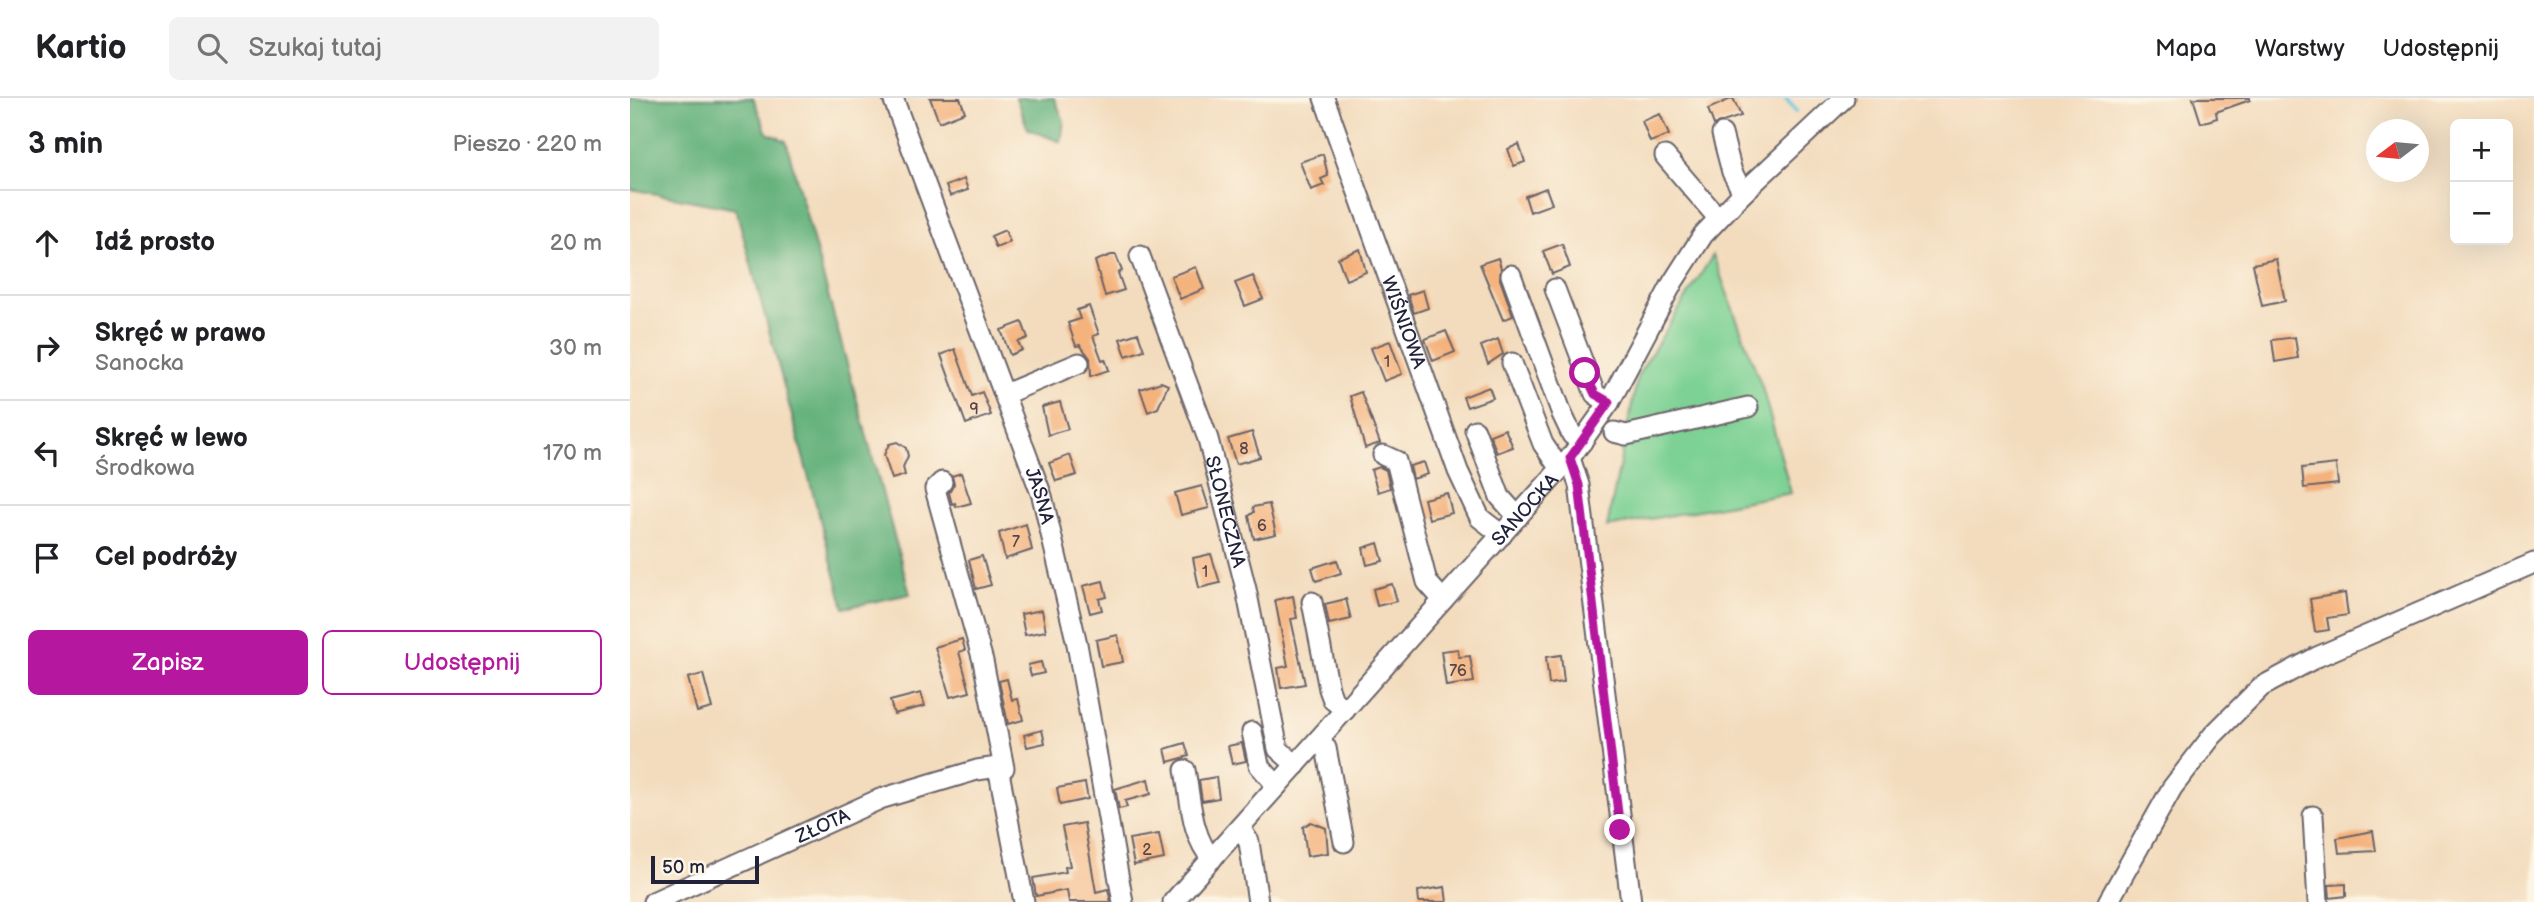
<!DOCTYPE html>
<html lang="pl">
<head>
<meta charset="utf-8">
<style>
  :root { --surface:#fff; --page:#f2f2f2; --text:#202124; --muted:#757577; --line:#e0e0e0; --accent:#b5179e }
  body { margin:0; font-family:"Balsamiq Sans",sans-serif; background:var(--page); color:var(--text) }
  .controls { position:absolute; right:21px; top:21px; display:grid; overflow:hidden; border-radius:10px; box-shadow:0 7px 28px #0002 }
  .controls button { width:63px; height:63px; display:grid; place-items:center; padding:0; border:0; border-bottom:2px solid var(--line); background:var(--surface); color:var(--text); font:35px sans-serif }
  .compass { position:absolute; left:1736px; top:21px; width:63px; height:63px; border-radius:50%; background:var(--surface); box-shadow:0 7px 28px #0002; rotate:254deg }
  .scale { position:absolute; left:21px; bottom:18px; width:108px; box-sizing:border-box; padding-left:7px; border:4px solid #22223b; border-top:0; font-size:19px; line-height:24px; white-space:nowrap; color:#22223b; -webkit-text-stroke:5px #fcf5e5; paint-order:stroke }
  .stop { position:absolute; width:21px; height:21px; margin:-16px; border:5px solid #b5179e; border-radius:50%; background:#fff }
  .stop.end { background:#b5179e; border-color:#fff; box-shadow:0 2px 7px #0008 }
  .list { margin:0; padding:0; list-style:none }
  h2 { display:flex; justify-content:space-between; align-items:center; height:91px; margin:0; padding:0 28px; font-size:30px }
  h2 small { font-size:23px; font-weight:400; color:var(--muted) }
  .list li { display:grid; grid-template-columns:46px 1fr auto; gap:21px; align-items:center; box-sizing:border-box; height:105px; padding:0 28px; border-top:2px solid var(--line) }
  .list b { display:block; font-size:26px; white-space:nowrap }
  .list p { margin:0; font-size:23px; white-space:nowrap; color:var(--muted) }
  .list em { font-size:23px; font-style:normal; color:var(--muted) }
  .actions { display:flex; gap:14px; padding:21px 28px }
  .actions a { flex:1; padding:16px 0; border:2px solid var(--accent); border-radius:10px; text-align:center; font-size:24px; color:var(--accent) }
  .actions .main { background:var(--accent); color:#fff }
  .icon { flex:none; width:38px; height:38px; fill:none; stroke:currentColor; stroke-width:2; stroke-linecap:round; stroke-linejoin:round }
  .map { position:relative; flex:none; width:1904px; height:804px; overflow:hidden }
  header { display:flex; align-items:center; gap:42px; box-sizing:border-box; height:98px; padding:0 35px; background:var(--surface); border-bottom:2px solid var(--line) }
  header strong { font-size:33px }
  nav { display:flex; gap:38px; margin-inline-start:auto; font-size:24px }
  .search { width:490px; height:63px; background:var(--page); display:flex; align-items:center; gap:18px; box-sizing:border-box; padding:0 24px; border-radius:10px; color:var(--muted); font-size:26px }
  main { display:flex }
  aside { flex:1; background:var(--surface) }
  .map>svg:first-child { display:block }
  .green { fill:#7dd194; stroke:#507a68; stroke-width:2 }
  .forest { fill:#66b37e; stroke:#446a5c; stroke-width:2 }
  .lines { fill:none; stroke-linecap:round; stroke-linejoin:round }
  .stream { stroke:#5cc0da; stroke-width:4.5 }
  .building { fill:#f4b27d }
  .minor-casing { stroke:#6b6368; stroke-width:23 }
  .minor { stroke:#fff; stroke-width:19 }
  .route { stroke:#b5179e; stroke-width:9 }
  .labels { text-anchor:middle; stroke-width:5; stroke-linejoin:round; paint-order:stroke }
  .number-label { font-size:16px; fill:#56464c }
  .street-label { font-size:19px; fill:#22223b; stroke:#fcf5e5 }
</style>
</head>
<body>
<header>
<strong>Kartio</strong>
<div class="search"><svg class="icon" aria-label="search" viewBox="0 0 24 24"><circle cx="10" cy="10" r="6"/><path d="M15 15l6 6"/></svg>Szukaj tutaj</div>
<nav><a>Mapa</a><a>Warstwy</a><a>Udostępnij</a></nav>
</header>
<main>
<aside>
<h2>3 min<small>Pieszo · 220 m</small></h2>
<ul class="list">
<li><svg class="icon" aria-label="ahead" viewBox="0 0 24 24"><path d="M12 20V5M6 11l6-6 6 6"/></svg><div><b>Idź prosto</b></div><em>20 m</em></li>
<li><svg class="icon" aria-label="right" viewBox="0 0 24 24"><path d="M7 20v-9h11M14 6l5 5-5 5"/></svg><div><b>Skręć w prawo</b><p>Sanocka</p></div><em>30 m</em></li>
<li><svg class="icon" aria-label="left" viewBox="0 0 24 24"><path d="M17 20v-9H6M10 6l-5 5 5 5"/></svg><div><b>Skręć w lewo</b><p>Środkowa</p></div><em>170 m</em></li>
<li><svg class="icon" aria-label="arrive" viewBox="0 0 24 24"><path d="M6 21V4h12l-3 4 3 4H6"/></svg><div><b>Cel podróży</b></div></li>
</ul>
<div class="actions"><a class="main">Zapisz</a><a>Udostępnij</a></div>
</aside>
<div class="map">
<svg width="1904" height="804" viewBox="0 0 1904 804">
  <rect width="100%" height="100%" fill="#fcf5e5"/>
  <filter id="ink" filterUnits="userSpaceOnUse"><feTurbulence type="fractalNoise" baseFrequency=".0143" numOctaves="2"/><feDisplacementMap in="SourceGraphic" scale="14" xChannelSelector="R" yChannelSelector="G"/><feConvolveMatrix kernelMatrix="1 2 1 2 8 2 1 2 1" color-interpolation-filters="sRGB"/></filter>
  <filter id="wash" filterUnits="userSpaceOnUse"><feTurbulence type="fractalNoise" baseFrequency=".00686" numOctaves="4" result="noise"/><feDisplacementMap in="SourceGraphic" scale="28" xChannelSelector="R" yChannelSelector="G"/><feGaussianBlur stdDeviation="1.57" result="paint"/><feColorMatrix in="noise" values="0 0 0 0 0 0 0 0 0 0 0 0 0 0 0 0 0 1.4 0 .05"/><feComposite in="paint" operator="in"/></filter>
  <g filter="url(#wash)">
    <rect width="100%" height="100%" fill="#f3dcbd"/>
    <path class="green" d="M1083 157 1132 289 1161 395 977 429 1008 277Z"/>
    <path class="forest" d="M0 0H123L137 35 156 43 280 496 214 510 106 111 0 91Z
      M386 0H424L434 23 431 44 398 31Z"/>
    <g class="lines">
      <path class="stream" d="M1156 0 1166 13"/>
    </g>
    <g id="blocks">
      <path class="building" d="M300 0H330L335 14 309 24Z
        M1103 0 1111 18 1084 27 1078 11Z
        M1563 0H1620V2L1586 14 1587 20 1571 25Z
        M1030 16 1039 37 1020 44 1012 23Z
        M889 46 895 64 884 68 878 51Z
        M693 56 698 78 691 81 694 87 681 92 670 64Z
        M334 81 338 92 320 98 316 88Z
        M916 90 922 106 900 114 895 98Z
        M375 132 380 144 366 150 361 138Z
        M932 146 940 169 922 176 913 153Z
        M730 151 736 174 716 182 708 160Z
        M481 157H486L492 173 488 175 494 192 475 198 465 163Z
        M868 160 871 170 870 181 883 218 873 222 850 166Z
        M1646 161 1655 203 1632 208 1623 166Z
        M566 169 574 191 550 201 541 178Z
        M623 178 633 201 615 208 605 185Z
        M793 192 798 210 784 215 778 197Z
        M459 208 469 236 463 238 472 262 475 261 479 272 461 278 460 260 450 247 446 248 438 225 450 221 447 212Z
        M392 224 398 240 388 244 392 252 380 257 371 232Z
        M816 233 825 254 803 263 795 241Z
        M508 235 514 252 496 258 490 241Z
        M1665 239 1668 260 1645 264 1642 242Z
        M868 241 873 256 858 266 851 248Z
        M760 243 772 276 754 283 741 250Z
        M325 251 342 298 352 294 361 317 336 326 311 257Z
        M531 284 538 287 528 310 518 314 510 291Z
        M859 289 863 300 837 309 833 299Z
        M731 294 750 345 735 350 720 298Z
        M430 304 438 331 418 337 412 309Z
        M875 331 883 349 867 355 860 337Z
        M622 334 630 359 606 366 598 341Z
        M267 344 276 350 278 358 273 369 275 377 262 381 254 357 259 346Z
        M440 357 447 377 426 383 419 365Z
        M794 364 798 376 783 381 780 368Z
        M1706 366 1708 386 1674 390 1672 370Z
        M750 369 756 372 760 390 748 394 741 372Z
        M331 375 341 405 326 409 325 405 322 406 319 395 324 386 322 378Z
        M572 388 579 410 551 417 545 395Z
        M817 395 822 415 799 421 794 401Z
        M639 406 646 436 624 441 619 418 624 414 623 409Z
        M396 426 402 452 375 461 369 435Z
        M748 445 753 463 737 467 733 450Z
        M581 456 590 485 569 490 563 460Z
        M352 458 361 487 346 491 339 462Z
        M707 462 711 475 686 483 682 470Z
        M473 483 477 499 469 501 472 512 460 515 453 488Z
        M762 486 767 503 747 508 743 491Z
        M1715 495 1718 517 1697 520 1699 532 1685 534 1680 501Z
        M663 498 667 520 661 521 675 586 651 590 648 570 658 568 645 502Z
        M716 501 721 521 699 526 695 506Z
        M412 512 416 533 395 537 391 516Z
        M488 537 493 564 471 568 466 542Z
        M332 541 335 552 329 554 340 594 320 599 305 549Z
        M828 551 829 559 840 558 844 584 816 588 811 553Z
        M931 557 934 584 919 586 916 559Z
        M411 564 414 575 401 578 398 567Z
        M73 576 82 610 67 614 58 580Z
        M377 581 382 602 388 601 393 622 378 626 369 583Z
        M291 595 295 608 264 616 260 603Z
        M412 632 415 645 397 649 394 637Z
        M555 645 559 658 538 664 535 651Z
        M612 645 616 663 602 666 598 648Z
        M586 679 589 700 572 703 569 682Z
        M518 681 521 696 495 703 497 709 489 711 485 691Z
        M455 685 458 701 430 707 427 690Z
        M681 724 696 730 698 755 677 758 673 729Z
        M454 725 466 794 478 791 481 804H439L437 792 406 798 403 780 436 774 435 769 440 768 432 729Z
        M1743 733 1746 753 1709 755 1707 740Z
        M529 736 534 761 504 767 499 741Z
        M1716 786V798L1700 800 1699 787Z
        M815 789 817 804H789L788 793Z"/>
    </g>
  </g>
  <g filter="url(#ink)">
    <use href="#blocks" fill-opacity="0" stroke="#6b6368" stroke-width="2"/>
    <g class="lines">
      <defs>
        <g id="minor">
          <path id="s1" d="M263 0 412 398 447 546 493 804"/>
          <path id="s2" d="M694 0 828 373 850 420 872 437"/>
          <path d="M1092 36 1102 74 1113 95"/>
          <path d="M1035 58 1088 120"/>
          <path id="s3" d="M510 158 578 341 616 491 648 651 666 667"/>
          <path d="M881 177 932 316 942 337 952 344"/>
          <path d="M925 191 965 296 979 305"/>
          <path d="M882 265 913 346 930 371"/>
          <path d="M375 296 449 265"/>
          <path d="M845 332 870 399 888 419"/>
          <path d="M984 334 996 337 1118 309"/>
          <path d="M753 357 766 363 797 484 813 502"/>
          <path d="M940 360 949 387 1001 804"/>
          <path d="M312 384 305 391 353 563 374 670 368 669"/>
          <path d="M682 504 699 591 703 602 715 612"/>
          <path d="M622 634 629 667 647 688"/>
          <path d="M689 641 696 650 714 744"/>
          <path d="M368 669 394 804"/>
          <path d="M555 672C561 702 561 738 582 761"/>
          <path d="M1683 718 1688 804"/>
          <path d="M610 730 619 744 628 804"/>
          <path id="s4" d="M23 804 250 701 347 672 368 669"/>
          <path id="s5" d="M543 804 940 360 979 305 1043 184 1073 137 1113 95 1214 0"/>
          <path d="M1478 804 1542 690 1583 637 1631 589 1687 559 1904 465"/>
        </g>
      </defs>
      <use href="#minor" class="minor-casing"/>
      <use href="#minor" class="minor"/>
    </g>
  </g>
  <g class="lines" filter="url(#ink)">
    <path class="route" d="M955 275 965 296 979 304 940 360 949 387 990 732"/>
  </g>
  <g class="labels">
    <g class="number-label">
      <text x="757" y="269">1</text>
      <text x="344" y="316">9</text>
      <text x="614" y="356">8</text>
      <text x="632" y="433">6</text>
      <text x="386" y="449">7</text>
      <text x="575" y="479">1</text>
      <text x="828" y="578">76</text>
      <text x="517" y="757">2</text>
    </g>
    <g class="street-label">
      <text dy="7" stroke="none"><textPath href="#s2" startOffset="238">WIŚNIOWA</textPath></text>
      <text dy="7" stroke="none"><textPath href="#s1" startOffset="424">JASNA</textPath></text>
      <text dy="7" stroke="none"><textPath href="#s3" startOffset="270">SŁONECZNA</textPath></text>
      <text dy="7" stroke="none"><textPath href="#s5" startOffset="527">SANOCKA</textPath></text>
      <text dy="7" stroke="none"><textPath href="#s4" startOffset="186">ZŁOTA</textPath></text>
    </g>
  </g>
</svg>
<div class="controls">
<button>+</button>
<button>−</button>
</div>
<svg class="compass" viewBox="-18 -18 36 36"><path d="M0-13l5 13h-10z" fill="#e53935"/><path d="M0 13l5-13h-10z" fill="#757577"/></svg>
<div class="scale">50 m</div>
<div class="stop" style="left:955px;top:275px"></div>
<div class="stop end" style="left:990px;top:732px"></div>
</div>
</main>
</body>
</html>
